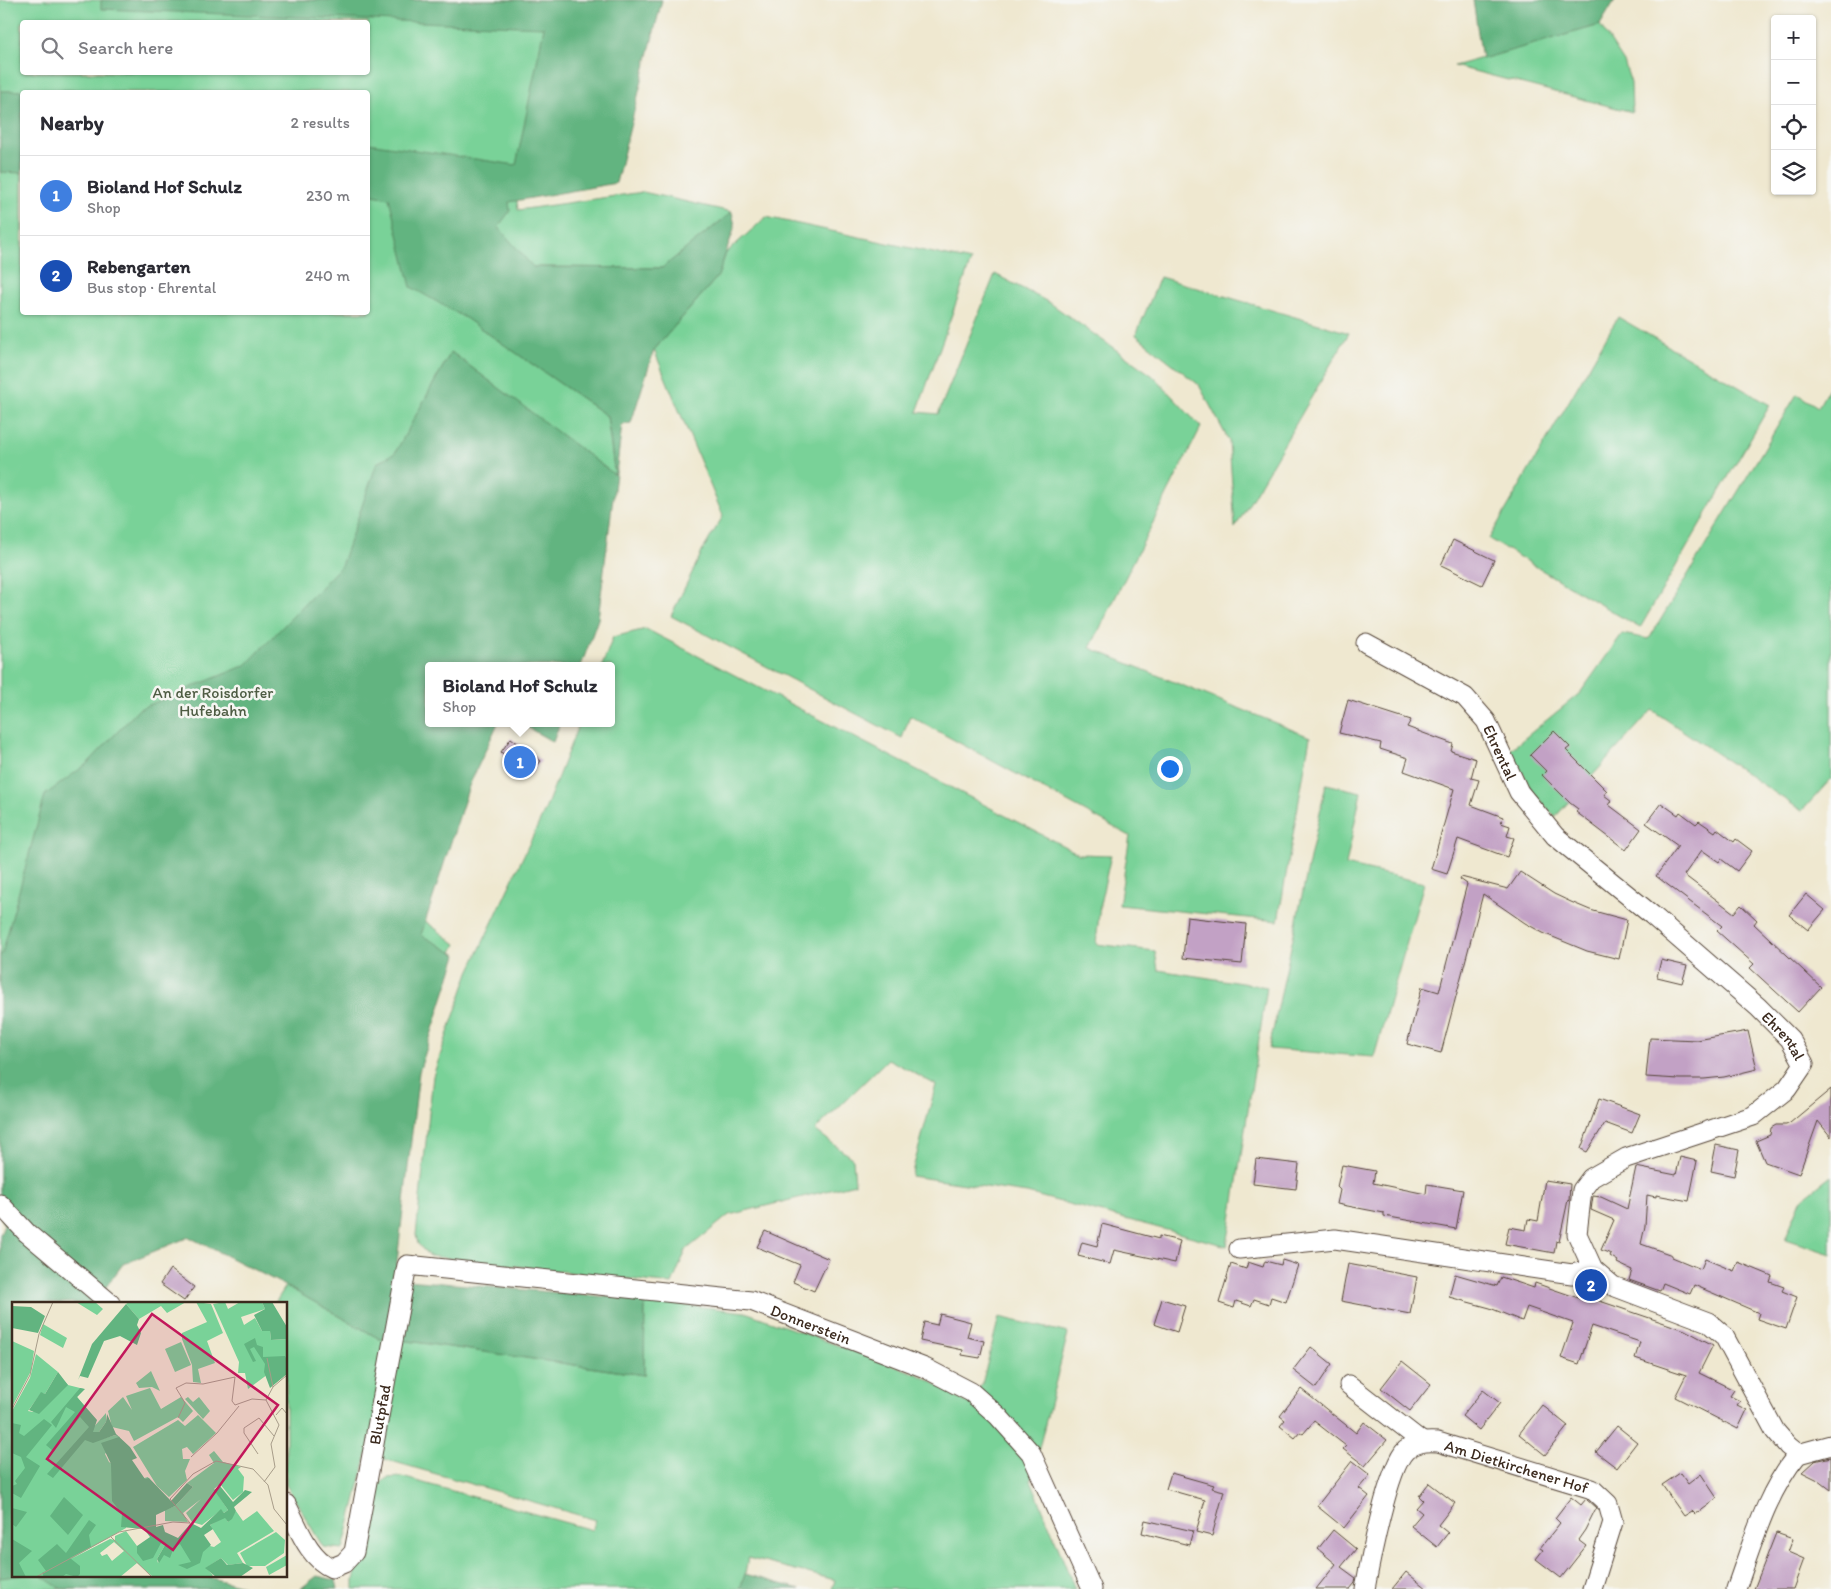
<!DOCTYPE html>
<html lang="en">
<head>
<meta charset="utf-8">
<style>
  :root { --surface:#fff; --page:#f7f7f7; --text:#2b2b33; --muted:#7c7c81; --line:#e1e1e2; --accent:#0b8043 }
  body { margin:0; font-family:Itim,sans-serif; background:var(--page); color:var(--text) }
  .controls { position:absolute; right:15px; top:15px; display:grid; overflow:hidden; border-radius:5px; box-shadow:0 1px 4px #0004 }
  .controls button { width:45px; height:45px; display:grid; place-items:center; padding:0; border:0; border-bottom:1px solid var(--line); background:var(--surface); color:var(--text); font:25px sans-serif }
  .you { position:absolute; left:1169px; top:768px; width:18px; height:18px; margin:-12px; border:4px solid #fff; border-radius:50%; background:#1a73e8; box-shadow:0 0 0 8px #1a73e833 }
  .badge { display:grid; place-items:center; width:32px; height:32px; border-radius:50%; background:var(--accent); color:#fff; font-size:16px; font-weight:700 }
  .pin { position:absolute; translate:-50% -50%; border:2px solid #fff; box-shadow:0 1px 5px #0006 }
  .popup { position:absolute; left:425px; top:662px; width:190px; height:65px; box-sizing:border-box; display:grid; place-content:center; border-radius:5px; background:var(--surface); filter:drop-shadow(0 1px 4px #0005); font-size:16px; white-space:nowrap; color:var(--muted) }
  .popup b { font-size:19px; color:var(--text) }
  .popup::after { content:''; position:absolute; left:50%; top:100%; margin-left:-10px; border:10px solid transparent; border-top-color:var(--surface) }
  .list { margin:0; padding:0; list-style:none }
  h2 { display:flex; justify-content:space-between; align-items:center; height:65px; margin:0; padding:0 20px; font-size:21px }
  h2 small { font-size:16px; font-weight:400; color:var(--muted) }
  .list li { display:grid; grid-template-columns:32px 1fr auto; gap:15px; align-items:center; box-sizing:border-box; height:80px; padding:0 20px; border-top:1px solid var(--line) }
  .list b { display:block; font-size:19px; white-space:nowrap }
  .list p { margin:0; font-size:16px; white-space:nowrap; color:var(--muted) }
  .list em { font-size:16px; font-style:normal; color:var(--muted) }
  .icon { flex:none; width:28px; height:28px; fill:none; stroke:currentColor; stroke-width:2; stroke-linecap:round; stroke-linejoin:round }
  .map { position:relative; flex:none; width:1831px; height:1589px; overflow:hidden }
  .search { position:absolute; background:var(--surface); box-shadow:0 1px 4px #0004; left:20px; top:20px; width:350px; height:55px; display:flex; align-items:center; gap:12px; box-sizing:border-box; padding:0 18px; border-radius:5px; color:var(--muted); font-size:19px }
  .panel { position:absolute; background:var(--surface); box-shadow:0 1px 4px #0004; left:20px; top:90px; width:350px; height:225px; border-radius:5px }
  .map>svg:first-child { display:block }
  .green { fill:#79d298; stroke:#5a7e5b; fill-rule:evenodd }
  .forest { fill:#62b480; stroke:#4e6f4f }
  .building { fill:#c2a1c5 }
  .lines { fill:none; stroke-linecap:round; stroke-linejoin:round }
  .street-casing { stroke:#564639; stroke-width:21 }
  .street { stroke:#fff; stroke-width:19 }
  .labels { text-anchor:middle; stroke-width:5; stroke-linejoin:round; paint-order:stroke }
  .park-label { font-size:16px; fill:#4e5c43; stroke:#f6f6f2 }
  .street-label { font-size:16px; fill:#3b2a1e; stroke:#f6f6f2 }
  .inset-road { fill:none; stroke:#a79c89; stroke-width:1 }
  .view { fill:#c2185b; fill-opacity:0.15; stroke:#c2185b; stroke-width:2.5 }
  .inset-edge { fill:none; stroke:#3b2a1e; stroke-width:2.5 }
</style>
</head>
<body>
<div class="map">
<svg width="1831" height="1589" viewBox="0 0 1831 1589">
  <rect width="100%" height="100%" fill="#f6f6f2"/>
  <filter id="ink" filterUnits="userSpaceOnUse"><feTurbulence type="fractalNoise" baseFrequency=".02" numOctaves="2"/><feDisplacementMap in="SourceGraphic" scale="10" xChannelSelector="R" yChannelSelector="G"/><feConvolveMatrix kernelMatrix="1 2 1 2 8 2 1 2 1" color-interpolation-filters="sRGB"/></filter>
  <filter id="wash" filterUnits="userSpaceOnUse"><feTurbulence type="fractalNoise" baseFrequency=".0096" numOctaves="4" result="noise"/><feDisplacementMap in="SourceGraphic" scale="20" xChannelSelector="R" yChannelSelector="G"/><feGaussianBlur stdDeviation="1.12" result="paint"/><feColorMatrix in="noise" values="0 0 0 0 0 0 0 0 0 0 0 0 0 0 0 0 0 1.4 0 .05"/><feComposite in="paint" operator="in"/></filter>
  <g filter="url(#wash)">
    <rect width="100%" height="100%" fill="#efe8d0"/>
    <path class="green" d="M0 0H662L516 191 518 210 643 192 732 212 663 268 533 267 463 316 607 416 615 476 451 352 395 454 377 463 429 666V723L365 876 456 944 420 1019 0 983ZM22 22H368V72H22ZM22 92H368V312H22Z
      M1600 25 1624 62 1631 83 1632 112 1454 66Z
      M766 217 971 261 917 412 938 414 995 274 1050 303 1153 376 1201 427 1090 648 1310 737 1278 921 1119 905 1130 836 910 716 902 738 671 616 703 550 723 516 654 350 718 276 726 253Z
      M1160 277 1349 333 1235 528 1229 441 1199 385 1136 335Z
      M1618 317 1770 405 1640 628 1489 539Z
      M1831 384V779L1802 811 1652 710 1555 817 1533 792 1510 750 1580 693 1622 634 1649 639 1797 394 1818 407Z
      M646 629 1079 854 1111 855 1100 904 1096 944 1155 951 1158 970 1267 987 1227 1246 1027 1193 911 1176 936 1085 888 1059 815 1130 853 1159 855 1184 729 1215 686 1250 672 1284 429 1256 418 1244 416 1235 433 1076 469 972 545 810 579 723H611V666H602L613 637Z
      M1326 784 1361 792 1346 865 1424 883 1374 1057 1269 1049Z
      M1831 1176V1254L1785 1239 1801 1200Z
      M286 1286 380 1339 408 1341 644 1375 645 1300 745 1312 920 1375 967 1403 982 1384 999 1317 1068 1333 1031 1480 1075 1589H832L835 1580 748 1558 745 1574 740 1589H354V1580L377 1486 387 1478 402 1477 592 1530 596 1520 367 1454 343 1549 323 1547 286 1485V1303H275Z
      M0 1531 14 1575H90L109 1589H0Z"/>
    <path class="forest" d="M101 0H662L616 183 509 202 510 211 498 227 533 267 662 268 732 212 735 226 718 276 654 350 631 423 622 425 598 619 581 666H429V723H498L469 786 421 935 457 955 419 1072 395 1279 645 1300 644 1375 408 1341 380 1339 286 1286 189 1237 123 1264 94 1303H14V1575H22L0 1578V1235L4 1224 0 1212V955L2 954 45 795 88 763 139 709 246 665 341 566 377 463 395 453 451 352 615 475 607 416 467 319 411 287 389 198 368 194V143L516 165 544 27 101 9Z
      M1473 0H1615L1600 25 1482 59Z
      M77 90 87 92H22V173L0 172V91Z
      M520 723H560L553 742Z
      M745 1574 800 1589H740Z
      M40 1575H200L254 1589H61Z
      M317 1576 336 1580 338 1589H300Z"/>
    <g id="blocks">
      <path class="building" d="M1453 540 1494 560 1482 585 1441 565Z
        M1348 700 1411 720 1407 727 1453 744 1451 751 1476 759 1471 778 1479 780 1471 805 1503 817 1501 823 1510 826 1507 836 1514 838 1507 857 1458 839 1447 874 1431 869 1454 789 1404 771 1408 758 1380 749 1381 743 1339 733Z
        M1554 731 1570 747 1566 750 1607 791 1604 795 1612 801 1609 805 1641 829 1626 850 1576 812 1578 809 1570 803 1542 775 1546 771 1530 755Z
        M511 738 541 761 530 775 501 752Z
        M1661 803 1678 815 1680 812 1696 824 1699 821 1715 832 1717 829 1734 842 1736 839 1752 851 1737 871 1721 859 1719 862 1702 850 1684 875 1734 913 1741 905 1757 920 1754 924 1821 987 1798 1012 1750 968 1754 964 1717 931 1722 926 1656 876 1678 846 1646 823Z
        M1520 872 1554 894 1571 902 1590 910 1627 920 1619 959 1587 951 1543 933 1525 923 1483 894 1441 1053 1407 1044 1422 987 1439 992 1467 884 1460 879 1461 877 1508 889Z
        M1806 894 1825 910 1808 930 1789 915Z
        M1187 917 1246 924 1242 964 1183 958Z
        M1661 960 1687 966 1682 983 1657 977Z
        M1748 1031 1757 1069 1724 1077 1704 1079H1679L1646 1077 1650 1038 1697 1040Z
        M1831 1089V1137L1818 1121 1799 1174 1765 1162 1756 1141 1770 1135 1771 1128 1776 1125H1786L1790 1123Z
        M1599 1099 1640 1114 1632 1133 1605 1123 1587 1152 1581 1149Z
        M1716 1145 1739 1150 1734 1176 1711 1171Z
        M1680 1157 1697 1161 1689 1201 1656 1195V1197L1647 1195 1645 1226 1641 1244 1672 1255V1257L1701 1269 1705 1259 1734 1271 1738 1262 1772 1276 1770 1282 1784 1287 1782 1291 1797 1297 1786 1329 1757 1319 1759 1313 1694 1285 1690 1294 1663 1283 1660 1291 1629 1280 1632 1270 1617 1263 1618 1261 1610 1256 1611 1254 1601 1250 1614 1220 1591 1210 1593 1196 1601 1197 1627 1209 1636 1167 1676 1175Z
        M1256 1159 1299 1164 1296 1189 1253 1184Z
        M1342 1165 1375 1171 1373 1183 1426 1194 1427 1184 1463 1190 1456 1229 1384 1216V1213L1337 1204 1340 1190 1337 1187Z
        M1545 1180 1570 1184 1569 1201 1568 1200 1559 1242 1556 1241 1554 1253 1505 1244 1509 1227 1526 1230 1528 1219 1538 1221Z
        M1102 1224 1159 1239V1236L1180 1241 1175 1263 1114 1250 1110 1264 1078 1256 1082 1242 1097 1246Z
        M765 1231 829 1259 814 1291 793 1282 800 1265 757 1247Z
        M1282 1260 1298 1265 1286 1302 1271 1297 1269 1304 1254 1299 1251 1306 1236 1301 1234 1308 1219 1303 1231 1264 1246 1269 1248 1262 1263 1267 1265 1261 1281 1265Z
        M1348 1264 1417 1277 1410 1314 1341 1301Z
        M170 1269 194 1287 184 1301 160 1284Z
        M1455 1274 1497 1286 1501 1277 1534 1288 1535 1283 1587 1301 1588 1297 1685 1330 1713 1345 1699 1373 1734 1390 1730 1396 1740 1401 1737 1405 1747 1410 1738 1429 1675 1397 1686 1375 1635 1358 1640 1342 1592 1326 1579 1364 1561 1358 1573 1323 1527 1307 1522 1321 1490 1308 1449 1297Z
        M1162 1299 1185 1306 1177 1332 1154 1324Z
        M940 1314 971 1322 967 1337 984 1341 980 1358 962 1355 963 1350 920 1341 924 1322 937 1325Z
        M1311 1347 1332 1364 1316 1388 1293 1370Z
        M1402 1361 1431 1384 1410 1411 1381 1388Z
        M1301 1389 1356 1433 1364 1422 1387 1440 1365 1466 1343 1449 1346 1446 1314 1421 1303 1434 1300 1432 1295 1438 1280 1426 1285 1420 1280 1416Z
        M1483 1390 1500 1403 1479 1430 1462 1416Z
        M1542 1405 1568 1426 1545 1455 1519 1434Z
        M1617 1426 1637 1442 1617 1468 1596 1452Z
        M1831 1457V1490L1818 1480 1802 1472 1814 1461Z
        M1352 1461 1370 1475 1359 1488 1369 1496 1344 1528 1317 1506Z
        M1171 1473 1214 1485 1212 1488 1224 1491 1212 1536 1196 1532 1205 1500 1166 1489Z
        M1680 1473 1688 1484 1701 1474 1717 1498 1695 1514 1692 1511 1684 1516 1662 1485Z
        M1429 1483 1455 1503 1438 1525 1448 1533 1437 1547 1411 1526 1422 1513 1416 1508 1423 1500 1419 1496Z
        M1571 1497 1581 1505 1586 1499 1596 1508 1585 1530 1578 1540 1586 1546 1561 1578 1536 1559 1543 1550 1540 1548 1560 1523 1555 1518Z
        M1145 1520 1193 1531 1189 1545 1142 1533Z
        M1333 1530 1356 1549 1341 1567 1356 1578 1355 1583 1350 1589H1316L1336 1564 1318 1549Z
        M1776 1533 1793 1539 1788 1552 1804 1559 1793 1589H1754Z
        M1406 1572 1427 1589H1392Z"/>
    </g>
  </g>
  <g filter="url(#ink)">
    <use href="#blocks" fill-opacity="0" stroke="#564639" stroke-width="1"/>
    <g class="lines">
      <defs>
        <g id="street">
          <path id="s1" d="M1366 643 1465 697 1486 721 1519 792 1555 836 1652 915 1758 1007 1790 1039 1804 1064 1787 1089 1753 1116 1626 1158 1591 1178 1582 1190 1577 1234 1593 1269 1613 1286 1708 1322 1724 1336 1775 1431 1788 1446 1798 1454"/>
          <path d="M0 1204 27 1233 110 1303"/>
          <path d="M1239 1249 1335 1239 1572 1274 1593 1269"/>
          <path d="M1349 1385 1421 1441"/>
          <path d="M1798 1454 1831 1445"/>
          <path id="s2" d="M286 1504C298 1526 308 1558 332 1568L344 1563 354 1552 407 1265 751 1301 925 1368 971 1392 998 1416 1031 1453 1092 1589"/>
          <path id="s3" d="M1365 1589C1370 1561 1388 1467 1406 1450 1417 1442 1425 1441 1438 1442L1592 1489 1608 1504 1613 1522 1592 1589"/>
          <path d="M1736 1589C1753 1542 1766 1493 1798 1454"/>
        </g>
      </defs>
      <use href="#street" class="street-casing"/>
      <use href="#street" class="street"/>
    </g>
  </g>
  <g class="labels">
    <g class="park-label">
      <text x="213" y="698">An der Roisdorfer<tspan x="213" dy="18">Hufebahn</tspan></text>
    </g>
    <g class="street-label">
      <text dy="6" stroke="none"><textPath href="#s1" startOffset="179">Ehrental</textPath></text>
      <text dy="6" stroke="none"><textPath href="#s1" startOffset="584">Ehrental</textPath></text>
      <text dy="6" stroke="none"><textPath href="#s2" startOffset="810">Donnerstein</textPath></text>
      <text dy="6" stroke="none"><textPath href="#s2" startOffset="248">Blutpfad</textPath></text>
      <text dy="6" stroke="none"><textPath href="#s3" startOffset="262">Am Dietkirchener Hof</textPath></text>
    </g>
  </g>
  <g transform="translate(12 1302)">
    <rect width="275" height="275" fill="#efe8d0"/>
    <path d="M64 0H83L91 7 85 13ZM117 0H174L155 11 149 4 127 17 114 2ZM184 0 199 2 211 31 195 39 203 61 186 67 189 81 181 80 180 63 170 37V31L195 20ZM213 0 216 7 228 0H250L253 7 229 15 232 23 243 16 250 29H258L259 38 275 37V58L236 87 233 71H226L227 60 201 2ZM31 22 55 36 51 46 28 33ZM0 39 22 49 19 69 0 105ZM169 40 179 63 163 70 153 47ZM24 52 46 70 33 92 29 91 16 109 21 110 50 77 56 83 72 87 65 95 84 119 80 127 94 111V120L87 130V138L103 133 108 135 93 152 97 160 125 178 136 175 140 182 112 210 114 226 59 257 98 237 103 238V234L114 229 125 244V251L149 240 153 243 145 257 146 261 157 243 174 238 202 245 209 240 198 223 213 215 216 220 224 209 231 219 245 209 262 229 225 251 231 261 216 263 209 256 194 266 201 273 199 275H141L125 261 108 275H0V109L18 76ZM102 240 112 249 100 259 95 252 90 254 88 251ZM139 69 148 89 140 85 127 86 124 81ZM138 86 149 107 169 95 181 109 171 120 166 115 122 139 117 129 100 125 96 109 111 95 120 108 114 94ZM176 95 181 100 187 95 198 109 191 117 173 97ZM186 113 204 131 181 152 175 145 170 147 171 157H178L173 169 175 178 157 195 145 184 121 145 166 118 173 124ZM202 149 211 160 229 165 226 167 232 175 231 190 221 198 208 182 202 187 216 208 212 211 209 208 190 223 180 220 174 211 189 197 171 211 176 220 153 219V208L163 204 181 185 175 181 202 161 197 153ZM264 230 273 238 272 251 253 264H235L228 251ZM275 253V263L257 273 254 265Z" fill="#79d298" fill-rule="evenodd"/>
    <path d="M250 0H260L275 25V37L259 38 258 29H250L242 13 253 7ZM114 2 127 17 125 23 129 31 125 43 108 34 92 39 76 76 68 74 66 78 80 42ZM0 4 19 5 33 14 26 31 0 26ZM243 36 245 43 251 45V55L273 54 275 58V72L258 86 252 70 253 62 242 45 238 47 244 59 241 60 232 42ZM46 70 56 83 27 112 17 108 29 90 33 92ZM68 86 73 87 65 95 85 118 81 130H87L94 120 95 112 104 132 118 145 125 156 120 158 133 177 137 176 159 199 175 181 181 185 163 204 144 213V225L151 223 153 230 166 236 179 221 189 226 209 207 212 211 216 208 202 188 208 184 221 200 233 188 240 190 222 205 224 209 220 217 216 220 213 216 198 223 201 227 192 233 199 243 191 250 188 261 175 267 166 263 179 260 168 242 162 245 158 256 152 253 147 261 145 257 153 243 149 241 141 256 131 259 125 251V244L138 235 132 227 109 225 110 212 100 199 99 162 89 141 107 135 103 133 81 141 73 138 41 176 35 172 77 125 68 115 41 149 34 143 63 110 54 105 44 126 39 120ZM32 117 40 123 14 155 28 164 9 196 0 191V184L5 182 3 179 13 166 9 155 0 151V121L9 123 7 131 12 134ZM52 195 71 213 56 233 38 214ZM0 206 15 210 4 225 0 222ZM77 218 84 223 77 233 79 245 58 256 68 264V272L65 275 54 272 50 275H32L30 271 34 269 26 258 45 242 54 251ZM0 237 20 249 7 261 14 275H0ZM209 256 215 263 231 261 241 266 228 275H204L193 266Z" fill="#62b480"/>
    <path class="inset-road" d="M255 56 261 85M254 98 261 85 275 73M0 107 18 73 27 32 41 0M264 113 270 106 275 112M166 116 173 101 164 86 174 81 191 82 223 75 220 99 223 103 240 97 254 98M246 152 232 131V126L247 116 262 134M179 155 205 131 227 104M252 180 263 165 259 142 267 123 254 98M99 235 140 275M24 275 107 230 161 220 178 221 158 197 181 172 204 159 241 167 256 183 262 207 275 223"/>
    <path class="view" d="M140 12 266 103 161 248 35 157Z"/>
    <rect width="275" height="275" class="inset-edge"/>
  </g>
</svg>
<div class="controls">
<button>+</button>
<button>−</button>
<button><svg class="icon" aria-label="locate" viewBox="0 0 24 24"><circle cx="12" cy="12" r="6"/><path d="M12 2v4M12 18v4M2 12h4M18 12h4"/></svg></button>
<button><svg class="icon" aria-label="layers" viewBox="0 0 24 24"><path d="M12 4l9 5-9 5-9-5zM3 14l9 5 9-5"/></svg></button>
</div>
<div class="you"></div>
<div class="pin badge" style="left:520px;top:762px;background:#3f7fe0">1</div>
<div class="popup"><b>Bioland Hof Schulz</b>Shop</div>
<div class="pin badge" style="left:1591px;top:1285px;background:#1a4fb4">2</div>
<div class="search"><svg class="icon" aria-label="search" viewBox="0 0 24 24"><circle cx="10" cy="10" r="6"/><path d="M15 15l6 6"/></svg>Search here</div>
<section class="panel">
<h2>Nearby<small>2 results</small></h2>
<ul class="list">
<li><span class="badge" style="background:#3f7fe0">1</span><div><b>Bioland Hof Schulz</b><p>Shop</p></div><em>230 m</em></li>
<li><span class="badge" style="background:#1a4fb4">2</span><div><b>Rebengarten</b><p>Bus stop · Ehrental</p></div><em>240 m</em></li>
</ul>
</section>
</div>
</body>
</html>
